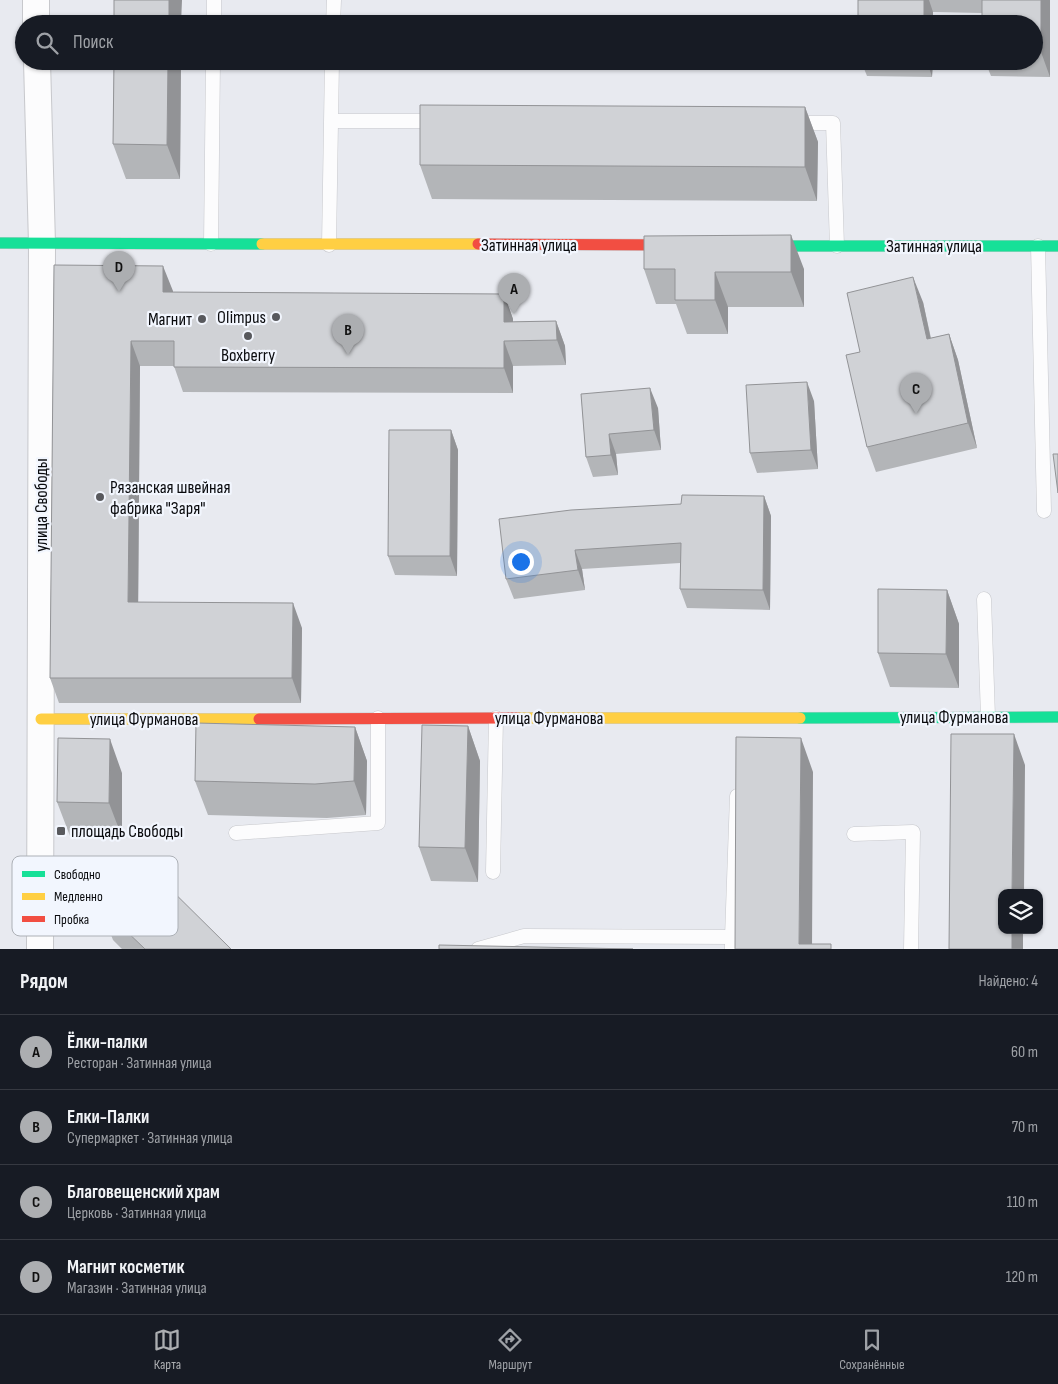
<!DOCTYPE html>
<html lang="ru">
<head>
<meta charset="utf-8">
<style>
  :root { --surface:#171b24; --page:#20242c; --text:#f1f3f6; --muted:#9ea1a6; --line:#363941; --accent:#acaeb1 }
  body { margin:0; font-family:"Sofia Sans Condensed",sans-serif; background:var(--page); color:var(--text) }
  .controls { position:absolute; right:15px; bottom:15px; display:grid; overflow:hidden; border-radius:10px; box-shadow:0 1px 4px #0004 }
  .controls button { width:45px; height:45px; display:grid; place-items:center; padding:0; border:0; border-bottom:1px solid var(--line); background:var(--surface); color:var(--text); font:25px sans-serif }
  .you { position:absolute; left:520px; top:561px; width:18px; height:18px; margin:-12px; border:4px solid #fff; border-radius:50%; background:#1a73e8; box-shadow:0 0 0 8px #1a73e833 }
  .badge { display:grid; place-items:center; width:32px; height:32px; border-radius:50%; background:var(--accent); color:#111; font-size:16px; font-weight:700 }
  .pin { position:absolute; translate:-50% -41px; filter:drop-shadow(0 1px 2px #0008) }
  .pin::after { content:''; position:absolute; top:26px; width:18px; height:15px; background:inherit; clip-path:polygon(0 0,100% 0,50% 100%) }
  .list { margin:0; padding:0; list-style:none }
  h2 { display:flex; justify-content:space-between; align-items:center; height:65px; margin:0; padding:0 20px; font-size:21px }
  h2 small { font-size:16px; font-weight:400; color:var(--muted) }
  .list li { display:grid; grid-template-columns:32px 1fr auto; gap:15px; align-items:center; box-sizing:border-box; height:75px; padding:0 20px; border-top:1px solid var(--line) }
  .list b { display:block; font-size:19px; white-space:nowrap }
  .list p { margin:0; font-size:16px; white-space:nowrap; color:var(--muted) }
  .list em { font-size:16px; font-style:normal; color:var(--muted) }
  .icon { flex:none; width:28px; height:28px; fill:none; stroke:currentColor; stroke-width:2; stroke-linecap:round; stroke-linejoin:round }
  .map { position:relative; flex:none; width:1058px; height:949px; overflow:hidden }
  .search { position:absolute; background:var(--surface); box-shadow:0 1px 4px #0004; left:15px; right:15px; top:15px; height:55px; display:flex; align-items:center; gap:12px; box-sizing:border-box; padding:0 18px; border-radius:28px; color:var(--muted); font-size:19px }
  .sheet { height:365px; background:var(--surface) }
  nav { display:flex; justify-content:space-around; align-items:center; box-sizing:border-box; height:70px; border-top:1px solid var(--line); background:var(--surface); font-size:14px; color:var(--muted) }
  nav a { display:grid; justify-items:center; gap:2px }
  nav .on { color:var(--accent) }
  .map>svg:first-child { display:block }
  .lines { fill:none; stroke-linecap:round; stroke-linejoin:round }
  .lane-casing { stroke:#c7c8cc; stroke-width:15 }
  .street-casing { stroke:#c7c8cc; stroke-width:28 }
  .fast-casing { stroke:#c7c8cc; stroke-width:12 }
  .slow-casing { stroke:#c7c8cc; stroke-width:12 }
  .jam-casing { stroke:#c7c8cc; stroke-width:12 }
  .lane { stroke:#fcfcfd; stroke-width:14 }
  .street { stroke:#fcfcfd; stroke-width:26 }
  .fast { stroke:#16e098; stroke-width:11 }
  .slow { stroke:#ffcf43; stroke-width:11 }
  .jam { stroke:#f24e42; stroke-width:11 }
  .wall { fill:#b3b5b8 }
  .shaded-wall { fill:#929396 }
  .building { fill:#d0d2d6; stroke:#929396 }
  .poi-dot { fill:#58595d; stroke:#f2f6fe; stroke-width:2 }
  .labels { text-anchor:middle; stroke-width:4.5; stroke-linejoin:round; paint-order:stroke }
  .street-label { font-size:18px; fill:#0a0b0e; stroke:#f2f6fe }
  .poi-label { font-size:18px; fill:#0a0b0e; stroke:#f2f6fe; text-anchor:end }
  .key { fill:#f2f6fe; stroke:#acb0b6; stroke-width:1 }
  .key-label { font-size:14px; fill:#0a0b0e }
</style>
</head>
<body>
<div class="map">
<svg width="1058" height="949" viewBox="0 0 1058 949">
  <rect width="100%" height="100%" fill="#e8eaf0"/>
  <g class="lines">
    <defs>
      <path id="lane" d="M214 24V0
        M333 24 334 0
        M331 121H438
        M792 123H833L837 246
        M211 244 213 61
        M329 245 332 61
        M1038 246 1044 511
        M984 599 988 717
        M236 833 378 823V718
        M854 834 913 832 911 949
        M493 872 496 718
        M732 937 737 796
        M478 949 524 936 732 937V949"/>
      <path id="street" d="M36 0V24
        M37 61 42 244 40 949"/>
      <path id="fast" d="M0 243 262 244
        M759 246H1058
        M800 718 1058 717"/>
      <path id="slow" d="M262 244H478
        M518 718H800
        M41 719H259"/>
      <path id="jam" d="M478 244 681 245
        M259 719 518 718"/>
    </defs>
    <use href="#lane" class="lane-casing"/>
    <use href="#street" class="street-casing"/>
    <use href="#fast" class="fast-casing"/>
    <use href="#slow" class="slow-casing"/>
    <use href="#jam" class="jam-casing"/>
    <use href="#lane" class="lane"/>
    <use href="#street" class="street"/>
    <use href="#fast" class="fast"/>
    <use href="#slow" class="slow"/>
    <use href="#jam" class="jam"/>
  </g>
  <path class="wall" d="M858 0H1050V77L991 76 985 61H1034V24L982 13 933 12Z
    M114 61H181L180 179H126L113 144Z
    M861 61H933L932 77 867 76Z
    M805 107 818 142 817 201 432 199 420 165Z
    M54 265 173 291V292L504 294 513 319V322L556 321 565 346 566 365 513 366V393L183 392 174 366H140L138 602 302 628 301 703H59L50 678Z
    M644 269H804V307H728V334H687L676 304H656Z
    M923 302 931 338 949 334 958 360 977 448 876 472 867 447 860 352Z
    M581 394 658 408 661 450 616 454 618 475 593 477 586 457Z
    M814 401 818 469 757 473 750 453Z
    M451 430 458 450 457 576 395 575 388 556Z
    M764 496 771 516 770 610 687 608 680 589V563L582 569 585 590 514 599 506 579 681 504Z
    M947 590 959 624V688L890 687 878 653Z
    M468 726 480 761 478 882 431 881 419 847Z
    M355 727 367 761 366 815 327 818 208 815 195 781Z
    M122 773V837L70 836 57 802Z
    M85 884 92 903 89 936 65 935 58 915Z
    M100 906 231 949H122L113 940Z"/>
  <path class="shaded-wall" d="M169 0H182L181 24H169Z
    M924 0H929L933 12V24H924Z
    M1041 0H1050V77L1041 52Z
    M168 61H181L180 179 167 145Z
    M927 61H933L932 77Z
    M805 107 818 142 817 201 805 167Z
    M791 235 804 269V307L791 272Z
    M163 266 173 291 172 317 163 292Z
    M715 272 728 307V334L715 300Z
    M913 277 923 302 936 364 927 339Z
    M504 294 513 319V341L504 322Z
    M556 321 565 346 566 365 557 340Z
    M949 334 958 360 977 448 968 423Z
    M131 341 140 366 138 627 128 602Z
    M504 341 513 366V393L504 368Z
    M807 382 814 401 818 469 811 450Z
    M650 388 658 408 661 450 654 430Z
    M451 430 458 450 457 576 450 556Z
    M609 434 616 454 618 475 611 455Z
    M764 496 771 516 770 610 763 590Z
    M575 550 582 569 585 590 578 570Z
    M947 590 959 624V688L946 654Z
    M293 603 302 628 301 703 292 678Z
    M468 726 480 761 478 882 465 848Z
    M355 727 367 761 366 815 354 781Z
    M1014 734 1025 765 1024 893H1012Z
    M801 738 813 772 812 949 799 944Z
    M110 739 122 773V837L109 803Z
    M85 884 92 903 89 936 82 917Z
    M1012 930H1023V949H1012Z"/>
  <path class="building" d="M114 0H169V24H114Z
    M858 0H924V24H858Z
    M982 0H1041V52L1034 51V24H982Z
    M114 61H168L167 145 113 144Z
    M420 105 805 107V167L420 165Z
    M791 235V272H715V300H675V269H644V236Z
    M54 265 163 266V292L504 294V322L556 321 557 340 504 341V368L174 367V341H131L128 602 293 603 292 678H50Z
    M913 277 927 339 949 334 968 423 867 447 846 355 860 352 847 293Z
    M807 382 811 450 750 453 746 385Z
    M650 388 654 430 609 434 611 455 586 457 581 394Z
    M389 430H451L450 556H388Z
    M1053 454H1058V493Z
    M682 495 764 496 763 590 680 589 681 543 575 550 578 570 506 579 499 519 571 510 681 504Z
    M878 589 947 590 946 654 878 653Z
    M196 723 355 727 354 781 315 784 195 781Z
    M422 725 468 726 465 848 419 847Z
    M951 734H1014L1012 893H1002V930H1012V949H949Z
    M736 737 801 738 799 944H831V949H735Z
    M58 738 110 739 109 803 57 802Z
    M143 862 231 949H145L100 906Z
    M439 945 633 949H439Z"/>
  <g class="poi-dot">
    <circle cx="276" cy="317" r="5"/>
    <circle cx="202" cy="319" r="5"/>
    <circle cx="248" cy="336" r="5"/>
    <circle cx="100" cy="497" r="5"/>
    <rect x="56" y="826" width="10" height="10" rx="2.5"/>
  </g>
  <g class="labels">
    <g class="street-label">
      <text x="529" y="251">Затинная улица</text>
      <text x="934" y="252">Затинная улица</text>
      <text transform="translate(41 505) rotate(-90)" y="6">улица Свободы</text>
      <text x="954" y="723">улица Фурманова</text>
      <text x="549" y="724">улица Фурманова</text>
      <text x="144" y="725">улица Фурманова</text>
    </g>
    <g class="poi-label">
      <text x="266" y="323">Olimpus</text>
      <text x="192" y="325">Магнит</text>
      <text x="248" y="361" text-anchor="middle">Boxberry</text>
      <text x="110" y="493" text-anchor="start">Рязанская швейная<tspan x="110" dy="21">фабрика "Заря"</tspan></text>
      <text x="71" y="837" text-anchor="start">площадь Свободы</text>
    </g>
  </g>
  <rect x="12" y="856" width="166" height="80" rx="8" class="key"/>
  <rect x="22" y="871" width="23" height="6" fill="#16e098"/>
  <rect x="22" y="893" width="23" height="7" fill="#ffcf43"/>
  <rect x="22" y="916" width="23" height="6" fill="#f24e42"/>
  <g class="key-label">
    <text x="54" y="879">Свободно</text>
    <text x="54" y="901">Медленно</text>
    <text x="54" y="924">Пробка</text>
  </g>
</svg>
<div class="controls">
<button><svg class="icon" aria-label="layers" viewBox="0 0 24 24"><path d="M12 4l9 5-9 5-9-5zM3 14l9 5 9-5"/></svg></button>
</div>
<div class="you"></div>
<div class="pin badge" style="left:514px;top:314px">A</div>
<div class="pin badge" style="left:348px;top:355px">B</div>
<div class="pin badge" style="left:916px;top:414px">C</div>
<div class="pin badge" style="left:119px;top:292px">D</div>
<div class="search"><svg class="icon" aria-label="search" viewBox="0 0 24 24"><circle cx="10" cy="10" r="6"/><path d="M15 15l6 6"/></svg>Поиск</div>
</div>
<section class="sheet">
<h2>Рядом<small>Найдено: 4</small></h2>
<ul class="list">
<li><span class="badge">A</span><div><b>Ёлки-палки</b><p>Ресторан · Затинная улица</p></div><em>60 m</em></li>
<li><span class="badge">B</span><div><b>Елки-Палки</b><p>Супермаркет · Затинная улица</p></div><em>70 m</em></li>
<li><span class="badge">C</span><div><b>Благовещенский храм</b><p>Церковь · Затинная улица</p></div><em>110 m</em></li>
<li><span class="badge">D</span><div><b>Магнит косметик</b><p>Магазин · Затинная улица</p></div><em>120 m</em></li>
</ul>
</section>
<nav>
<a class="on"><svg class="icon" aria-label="map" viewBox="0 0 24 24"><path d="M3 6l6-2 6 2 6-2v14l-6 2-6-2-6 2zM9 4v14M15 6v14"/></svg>Карта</a>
<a><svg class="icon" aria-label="directions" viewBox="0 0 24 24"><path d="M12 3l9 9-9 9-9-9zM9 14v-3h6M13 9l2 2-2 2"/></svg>Маршрут</a>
<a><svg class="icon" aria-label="saved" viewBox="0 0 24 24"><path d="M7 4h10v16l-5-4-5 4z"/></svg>Сохранённые</a>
</nav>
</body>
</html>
